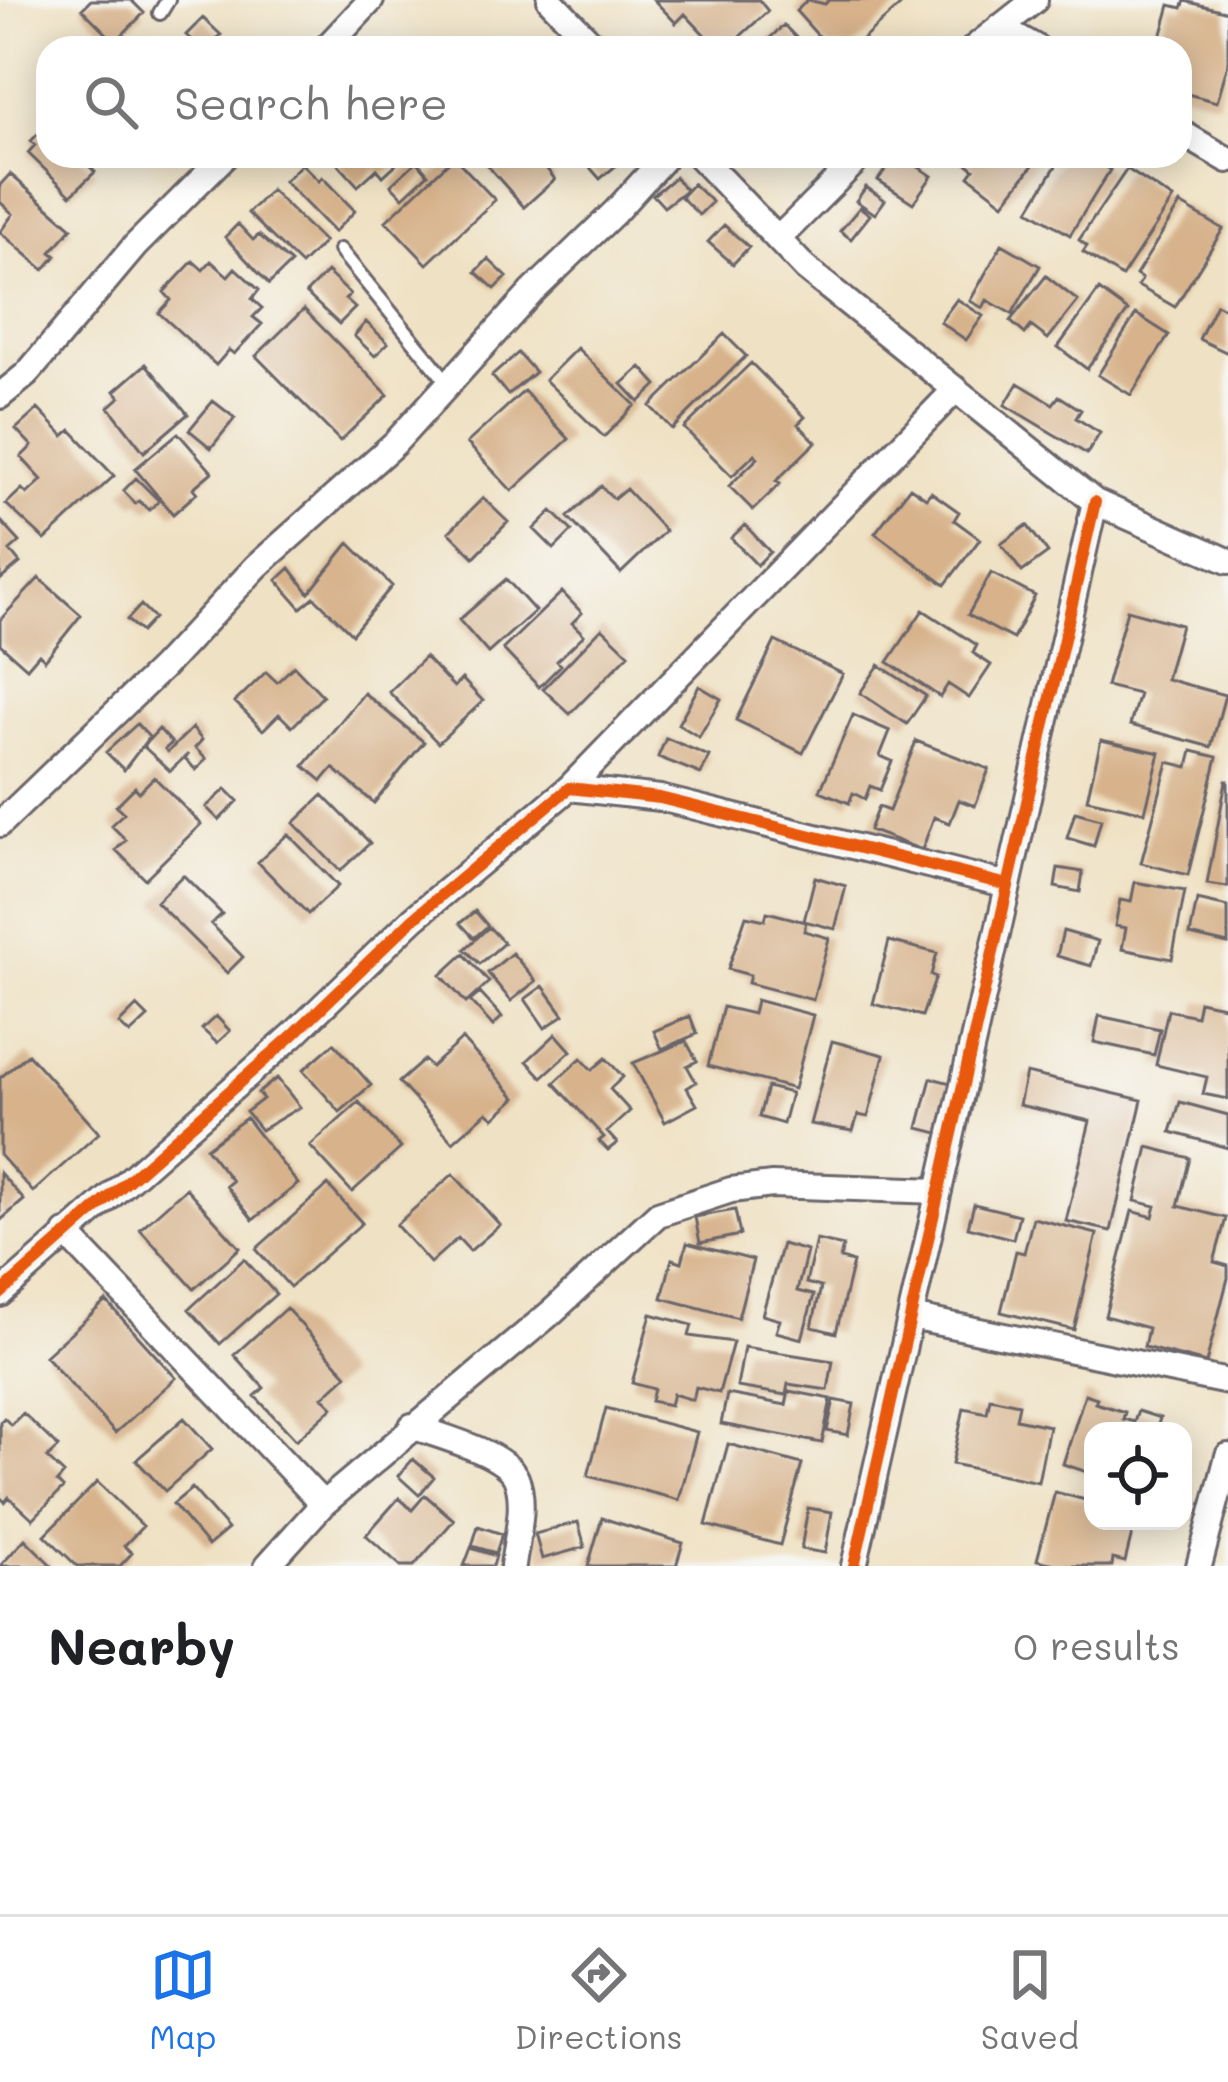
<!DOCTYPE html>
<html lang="en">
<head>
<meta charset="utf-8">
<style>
  :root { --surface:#fff; --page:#f6f6f6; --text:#202124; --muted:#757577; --line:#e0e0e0; --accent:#1a73e8 }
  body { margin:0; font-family:Mali,sans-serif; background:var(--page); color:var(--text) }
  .controls { position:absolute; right:36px; bottom:36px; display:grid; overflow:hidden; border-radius:24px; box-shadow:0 6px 30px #0003 }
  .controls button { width:108px; height:108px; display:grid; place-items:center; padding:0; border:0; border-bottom:3px solid var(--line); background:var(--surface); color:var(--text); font:60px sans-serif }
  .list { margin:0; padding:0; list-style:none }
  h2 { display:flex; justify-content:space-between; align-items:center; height:156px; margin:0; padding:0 48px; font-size:51px }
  h2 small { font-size:39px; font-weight:400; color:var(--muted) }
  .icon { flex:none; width:66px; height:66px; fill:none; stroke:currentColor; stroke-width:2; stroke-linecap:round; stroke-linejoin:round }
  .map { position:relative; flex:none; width:1228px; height:1566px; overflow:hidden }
  .search { position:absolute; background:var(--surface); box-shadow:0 6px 30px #0003; left:36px; right:36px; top:36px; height:132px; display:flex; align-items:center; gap:30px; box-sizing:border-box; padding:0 42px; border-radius:36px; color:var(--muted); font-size:45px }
  .sheet { height:348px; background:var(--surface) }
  nav { display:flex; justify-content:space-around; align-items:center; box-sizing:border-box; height:168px; border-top:3px solid var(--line); background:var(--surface); font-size:33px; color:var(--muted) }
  nav a { display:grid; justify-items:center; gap:6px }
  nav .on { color:var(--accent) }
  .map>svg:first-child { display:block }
  .building { fill:#d7b28b }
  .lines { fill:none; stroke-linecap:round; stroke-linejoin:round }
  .lane-casing { stroke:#6a656b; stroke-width:18 }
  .street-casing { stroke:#6a656b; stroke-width:30 }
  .lane { stroke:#fff; stroke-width:12 }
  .street { stroke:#fff; stroke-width:24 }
  .cycleway-casing { stroke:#f6f6f2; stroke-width:20 }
  .cycleway { stroke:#e8590c; stroke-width:12 }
</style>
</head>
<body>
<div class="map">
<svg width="1228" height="1566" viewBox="0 0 1228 1566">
  <rect width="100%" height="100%" fill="#f6f6f2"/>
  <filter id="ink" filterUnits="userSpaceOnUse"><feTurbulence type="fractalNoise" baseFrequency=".00833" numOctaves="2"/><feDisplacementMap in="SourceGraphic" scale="24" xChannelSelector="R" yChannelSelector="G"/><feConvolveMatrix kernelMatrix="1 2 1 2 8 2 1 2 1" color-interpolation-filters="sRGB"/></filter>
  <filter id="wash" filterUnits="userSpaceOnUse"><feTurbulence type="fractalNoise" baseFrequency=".004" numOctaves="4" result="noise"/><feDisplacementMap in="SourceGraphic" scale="48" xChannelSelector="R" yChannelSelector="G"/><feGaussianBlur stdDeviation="2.7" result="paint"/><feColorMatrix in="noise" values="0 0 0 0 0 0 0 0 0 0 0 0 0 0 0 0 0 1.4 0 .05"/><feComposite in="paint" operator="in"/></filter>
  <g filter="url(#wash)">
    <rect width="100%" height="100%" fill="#efe1c3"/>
    <g id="blocks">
      <path class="building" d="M91 0H131L144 13 115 42 82 9Z
        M654 0H759L768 11 727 48H717L685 14 676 23Z
        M808 0 825 4 829 0H900L903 3 853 48H829L796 11Z
        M1185 1 1228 12V64L1217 102 1180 92V48H1158L1170 5 1182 8Z
        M203 18 221 35 208 48H200L186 35Z
        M784 25 806 48H759Z
        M48 124V156H79L95 172 71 195 28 153 35 145 31 141Z
        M331 156H405L383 176 377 169 358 186Z
        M479 156H548L541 162 555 179 524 207Z
        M580 156H612L618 164 600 179Z
        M895 156H902L932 176 913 203 878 180Z
        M964 156H1040L1004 203 969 176 974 169 961 159Z
        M1062 156H1087L1110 170 1070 235 1029 210Z
        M454 157 495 200 427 264 386 221Z
        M417 161 428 174 403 197 391 185Z
        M302 164 319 181 322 177 355 211 334 232 284 181Z
        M1127 169 1173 199 1122 277 1083 252 1087 246 1079 240Z
        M10 174 72 228 51 252 56 256 44 270 0 232 13 214 0 202V185Z
        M675 177 686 190 664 207 653 195Z
        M693 184 712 202 699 215 681 197Z
        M866 187 885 200 875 214 856 201Z
        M271 190 324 242 301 265 248 213Z
        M1180 204 1223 229 1175 307 1138 286 1142 279 1136 275Z
        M860 207 870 215 851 239 840 231Z
        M238 224 253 240 259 235 291 263 269 284 225 237Z
        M724 225 749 247 733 264 708 242Z
        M1002 244 1040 266 1012 314 987 300 983 308 970 301Z
        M488 259 507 277 495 289 476 272Z
        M193 261 203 270 211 261 228 276 235 268 259 290 252 299 262 308 253 317 262 324 234 354 229 350 216 365 159 313 171 300 164 292Z
        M327 272 350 294 345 299 355 308 339 324 306 293Z
        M1046 276 1078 301 1048 339 1031 326 1025 334 1010 321Z
        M1099 290 1128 311 1087 369 1058 347Z
        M957 299 983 316 966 340 940 322Z
        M1216 304 1228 310V353L1199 339Z
        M304 309 388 395 340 441 256 356Z
        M1136 314 1169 335 1131 395 1098 375Z
        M366 322 388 343 375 356 354 336Z
        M724 334 746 356 672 429 650 406Z
        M577 348 635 405 604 437 545 380Z
        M518 353 535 372 508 395 492 376Z
        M751 363 805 417 798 424 816 442 776 481 780 484 753 510 729 486 758 458 755 454 732 476 684 428Z
        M146 364 188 414 144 452 109 407 120 397 115 391Z
        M641 367 657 385 639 402 622 384Z
        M1018 383 1053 404 1059 396 1081 410 1076 418 1100 433 1087 454 1005 405Z
        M524 391 569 439 512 491 467 443Z
        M213 401 235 418 211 448 189 430Z
        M38 409 64 436 71 430 114 476 45 540 6 504 22 489 27 494 42 480 21 457 32 446 16 429Z
        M178 433 212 472 193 488 197 493 173 514 135 469Z
        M136 478 159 501 149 510 139 501 135 504 123 491Z
        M601 486 614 499 626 489 665 531 621 573 568 517Z
        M910 487 926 498 931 492 959 512 954 520 980 539 945 585 875 533Z
        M483 498 508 522 474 557 449 532Z
        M552 511 572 531 554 549 534 529Z
        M0 520 20 542 10 551 20 563 0 580Z
        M745 525 770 552 757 565 731 538Z
        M1027 525 1048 553 1022 572 1001 544Z
        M349 543 392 586 352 634 314 597 301 608 277 580 290 568 309 593Z
        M991 573 1035 596 1013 639 968 615Z
        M39 578 81 615 45 660 39 654 27 668 0 644V620Z
        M506 579 535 611 488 653 459 620Z
        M562 592 582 613 572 623 584 635 557 661 561 665 539 687 503 649Z
        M141 605 154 618 141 632 127 620Z
        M923 610 977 645 973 653 991 665 969 698 948 684 940 697 888 662Z
        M1127 610 1181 625 1166 679 1225 695 1211 747 1130 725 1139 694 1106 686Z
        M602 628 629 654 570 714 543 689Z
        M775 641 843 674 803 753 736 720Z
        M425 657 454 687 462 679 483 701 438 743 389 692Z
        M879 665 926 696 907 724 860 693Z
        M294 666 323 696 292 727 279 714 263 730 235 702 266 672 277 682Z
        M699 686 721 699 699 737 678 724Z
        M364 693 424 742 374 803 333 768 322 781 304 766Z
        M853 715 890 731 880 756 892 761 880 790 870 786 865 799 853 793 849 803 820 791Z
        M137 724 149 737 124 770 106 752Z
        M192 728 202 740 195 748 206 759 196 770 185 759 188 754 170 771 143 746 159 729 172 743 165 749 168 752Z
        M666 738 709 756 701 774 658 757Z
        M1101 740 1160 753 1145 812 1087 799Z
        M916 741 989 769 975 806 959 800 950 823 934 817 922 850 869 830 878 807 889 811Z
        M1192 751 1217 757 1188 875 1141 863 1168 762 1188 767Z
        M154 777 201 824 145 879 116 850 126 840 111 825 124 813 116 806 135 787 139 792Z
        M1226 781H1228V887L1207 884Z
        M226 789 238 801 219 820 206 807Z
        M323 795 370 843 340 871 294 823Z
        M1075 812 1101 819 1094 846 1067 838Z
        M288 834 338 886 308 914 258 862Z
        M1058 868 1083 872 1080 892 1055 887Z
        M183 875 222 914 211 924 243 957 227 973 156 902Z
        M815 877 846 886 835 929 804 921Z
        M1135 882 1185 891 1172 959 1122 949 1126 928 1115 926 1120 900 1131 902Z
        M1197 900 1228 907V944L1190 935Z
        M475 911 488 926 474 938 460 923Z
        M767 912 806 922 804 931 829 938 813 1000 748 983 750 975 728 969 746 916 765 920Z
        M489 927 504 943 480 964 465 949Z
        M1063 931 1098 941 1091 966 1057 956Z
        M889 941 937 953 931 975 936 977 922 1016 873 1004Z
        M512 953 536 981 511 1001 488 973Z
        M464 954 489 982 466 1003 441 975Z
        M543 986 564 1015 545 1028 525 999Z
        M480 993 502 1017 493 1026 470 1001Z
        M756 1000 813 1015 794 1089 708 1066 723 1007 753 1014Z
        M1199 1001 1228 1007V1099L1203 1094 1207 1077 1156 1065 1168 1010 1196 1016Z
        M137 1006 148 1017 130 1034 119 1024Z
        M216 1016 230 1031 217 1043 202 1029Z
        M690 1016 697 1034 662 1049 654 1031Z
        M1099 1016 1160 1029 1154 1055 1094 1042Z
        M556 1034 571 1051 542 1077 527 1061Z
        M462 1039 516 1098 494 1118 487 1112 453 1142 399 1082 424 1060 431 1067Z
        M686 1041 697 1061 687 1066 696 1082 687 1088 697 1105 665 1122 633 1063Z
        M832 1041 884 1055 868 1117 858 1115 853 1131 810 1124Z
        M334 1043 371 1085 340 1112 303 1070Z
        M28 1054 99 1133 33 1192 0 1155V1078Z
        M581 1058 592 1070 606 1058 623 1077 610 1089 630 1111 607 1132 617 1143 608 1150 599 1141 604 1137 554 1083Z
        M1026 1073 1142 1100 1111 1231 1066 1221 1090 1121 1019 1105Z
        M277 1078 300 1107 261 1130 246 1112 263 1099 258 1093Z
        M931 1078 951 1083 938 1133 918 1128Z
        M767 1087 791 1093 783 1124 759 1117Z
        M359 1102 401 1148 352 1192 310 1146Z
        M1180 1102 1228 1115V1148L1171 1132Z
        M246 1118 298 1184 253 1220 226 1186 232 1181 206 1148Z
        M1148 1147 1190 1158 1178 1206 1226 1218 1214 1262 1228 1266V1278L1206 1363 1144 1347 1148 1328 1105 1316 1132 1211 1153 1217 1156 1206 1135 1201Z
        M0 1173 24 1200 0 1221Z
        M453 1174 500 1225 470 1251 458 1238 430 1263 396 1225Z
        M328 1185 362 1223 290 1287 256 1249Z
        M186 1188 240 1248 194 1289 140 1229Z
        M974 1204 1019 1215 1013 1239 968 1227Z
        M735 1210 740 1235 700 1243 695 1217Z
        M1033 1218 1097 1234 1074 1330 1001 1312 1016 1251 1024 1253Z
        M816 1240 843 1246 840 1259 853 1262 836 1333 812 1327 821 1287 806 1283Z
        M687 1243 753 1260 738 1318 662 1298 672 1259 682 1262Z
        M782 1244 807 1251 797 1291 814 1295 802 1339 776 1332 780 1320 762 1315Z
        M244 1259 276 1294 220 1344 189 1309Z
        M106 1301 176 1378 115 1433 45 1356Z
        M286 1308 347 1375 323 1397 333 1407 296 1440 255 1396 264 1388 234 1355Z
        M651 1314 692 1325 689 1336 733 1342 719 1393 696 1387 693 1400 673 1394 670 1405 651 1401 654 1389 632 1383Z
        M744 1347 833 1361 828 1390 788 1384 786 1395 737 1387Z
        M789 1391 831 1399 822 1443 721 1424 727 1394 786 1405Z
        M1085 1394 1097 1398 1095 1403 1125 1412 1123 1419 1134 1422 1138 1411 1160 1418 1156 1431H1093V1474L1063 1464Z
        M990 1398 1019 1404 1016 1419 1049 1426 1038 1482 952 1464 964 1408 987 1413Z
        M834 1400 854 1404 848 1435 827 1431Z
        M606 1408 697 1432 679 1500 588 1476Z
        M23 1413 58 1447 47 1458 64 1474 57 1482 63 1488 33 1519 9 1497 5 1502 0 1497V1422L4 1418 11 1425Z
        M184 1418 212 1449 165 1491 136 1460Z
        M728 1444 802 1464 780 1545 706 1525Z
        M413 1459 434 1477 419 1495 398 1476Z
        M97 1482 143 1526 124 1546 132 1553 120 1566H77L45 1535Z
        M192 1488 228 1529 208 1546 173 1504Z
        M1055 1492 1093 1502V1521H1135L1125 1562 1113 1559 1112 1566H1063L1037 1560Z
        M425 1495 454 1520 414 1566H401L366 1535 399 1498 412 1510Z
        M808 1508 832 1512 825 1553 801 1549Z
        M602 1518 683 1543 676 1566H588Z
        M578 1522 585 1547 542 1559 535 1534Z
        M478 1526 502 1534 496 1553 472 1546Z
        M25 1539 52 1566H0Z
        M471 1548 496 1556 493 1566H464Z"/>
    </g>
  </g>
  <g filter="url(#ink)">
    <use href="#blocks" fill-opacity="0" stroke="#6a656b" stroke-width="3"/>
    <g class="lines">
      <defs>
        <path id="lane" d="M160 13 168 0
          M340 250 449 384"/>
        <path id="street" d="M550 0 596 48
          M1000 27 1037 48
          M326 48 371 0
          M974 48 1035 0
          M1180 132 1228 160
          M699 156 806 269 1095 502 1228 561
          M778 239 861 156
          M0 396 27 374 135 246 225 156
          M569 788 956 389
          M0 824 162 668 257 566 395 443 532 292 615 212 666 156
          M66 1233 323 1504
          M0 1294 293 1035 413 919 569 788 660 798 1008 885
          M911 1317 1228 1382
          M412 1426C438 1436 504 1452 516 1478 527 1503 516 1540 513 1566
          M267 1566 323 1504 553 1311 658 1214 731 1190 772 1185 939 1191
          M854 1566 1095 502
          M1199 1566 1228 1456"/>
      </defs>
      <use href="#lane" class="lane-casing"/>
      <use href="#street" class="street-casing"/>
      <use href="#lane" class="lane"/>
      <use href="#street" class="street"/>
      <defs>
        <path id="cycleway" d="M0 1294 293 1035 413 919 569 788 660 798 1008 885
          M854 1566 1095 502"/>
      </defs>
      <use href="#cycleway" class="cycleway-casing"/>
      <use href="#cycleway" class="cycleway"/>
    </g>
  </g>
</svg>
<div class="controls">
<button><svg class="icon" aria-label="locate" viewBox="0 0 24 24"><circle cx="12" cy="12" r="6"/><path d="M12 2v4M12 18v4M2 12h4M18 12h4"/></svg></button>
</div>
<div class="search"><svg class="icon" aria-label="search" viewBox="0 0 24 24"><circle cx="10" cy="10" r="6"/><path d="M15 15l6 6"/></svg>Search here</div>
</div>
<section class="sheet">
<h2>Nearby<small>0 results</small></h2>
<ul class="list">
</ul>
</section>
<nav>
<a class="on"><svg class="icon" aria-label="map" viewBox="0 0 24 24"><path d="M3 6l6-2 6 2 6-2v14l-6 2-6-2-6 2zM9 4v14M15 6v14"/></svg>Map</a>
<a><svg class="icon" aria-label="directions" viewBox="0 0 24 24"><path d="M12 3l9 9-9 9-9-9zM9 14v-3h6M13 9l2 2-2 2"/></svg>Directions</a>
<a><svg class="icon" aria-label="saved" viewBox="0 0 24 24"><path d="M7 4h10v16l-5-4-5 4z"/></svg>Saved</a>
</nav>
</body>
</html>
